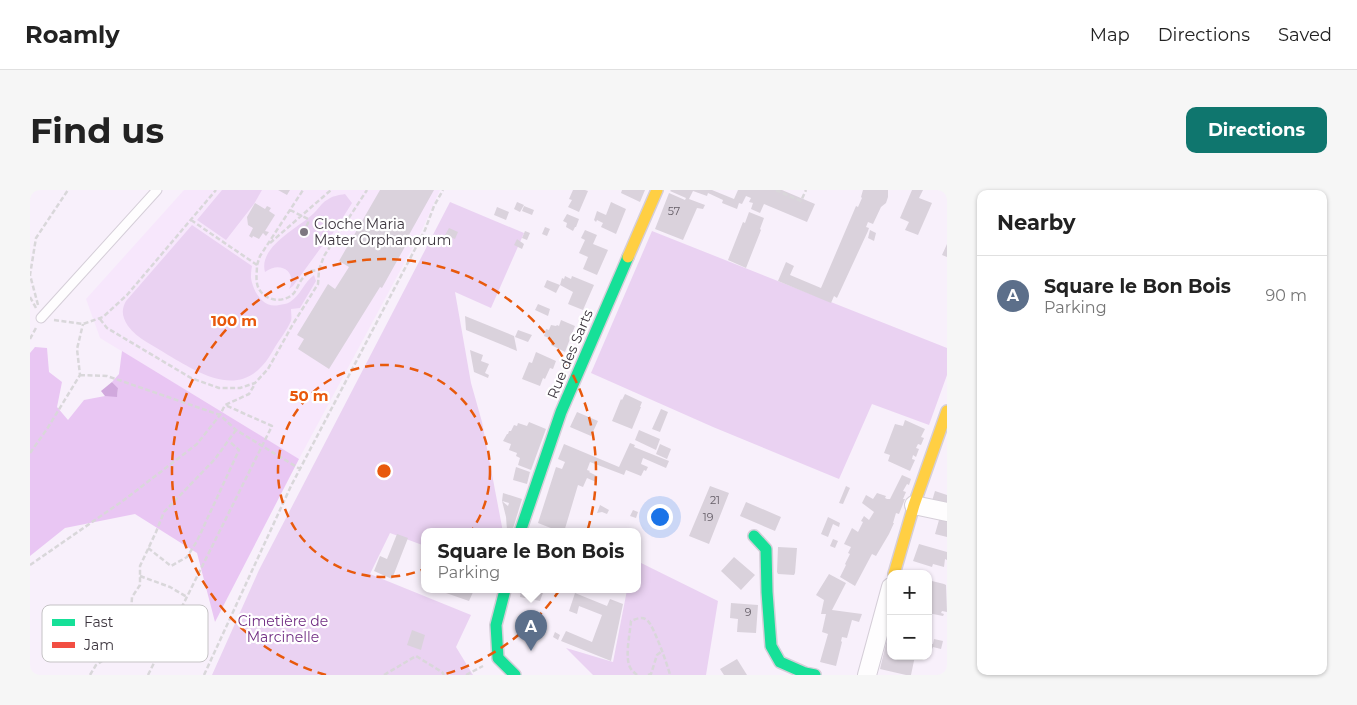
<!DOCTYPE html>
<html lang="en">
<head>
<meta charset="utf-8">
<style>
  :root { --surface:#fff; --page:#f6f6f6; --text:#222; --muted:#767676; --line:#e0e0e0; --accent:#0f766e }
  body { margin:0; font-family:Montserrat,sans-serif; background:var(--page); color:var(--text) }
  .controls { position:absolute; right:15px; bottom:15px; display:grid; overflow:hidden; border-radius:10px; box-shadow:0 1px 4px #0004 }
  .controls button { width:45px; height:45px; display:grid; place-items:center; padding:0; border:0; border-bottom:1px solid var(--line); background:var(--surface); color:var(--text); font:25px sans-serif }
  .you { position:absolute; left:629px; top:326px; width:18px; height:18px; margin:-12px; border:4px solid #fff; border-radius:50%; background:#1a73e8; box-shadow:0 0 0 8px #1a73e833 }
  .badge { display:grid; place-items:center; width:32px; height:32px; border-radius:50%; background:var(--accent); color:#fff; font-size:16px; font-weight:700 }
  .pin { position:absolute; translate:-50% -41px; filter:drop-shadow(0 1px 2px #0008) }
  .pin::after { content:''; position:absolute; top:26px; width:18px; height:15px; background:inherit; clip-path:polygon(0 0,100% 0,50% 100%) }
  .popup { position:absolute; left:391px; top:338px; width:220px; height:65px; box-sizing:border-box; display:grid; place-content:center; border-radius:10px; background:var(--surface); filter:drop-shadow(0 1px 4px #0005); font-size:16px; white-space:nowrap; color:var(--muted) }
  .popup b { font-size:19px; color:var(--text) }
  .popup::after { content:''; position:absolute; left:50%; top:100%; margin-left:-10px; border:10px solid transparent; border-top-color:var(--surface) }
  .list { margin:0; padding:0; list-style:none }
  h2 { display:flex; justify-content:space-between; align-items:center; height:65px; margin:0; padding:0 20px; font-size:21px }
  h2 small { font-size:16px; font-weight:400; color:var(--muted) }
  .list li { display:grid; grid-template-columns:32px 1fr auto; gap:15px; align-items:center; box-sizing:border-box; height:80px; padding:0 20px; border-top:1px solid var(--line) }
  .list b { display:block; font-size:19px; white-space:nowrap }
  .list p { margin:0; font-size:16px; white-space:nowrap; color:var(--muted) }
  .list em { font-size:16px; font-style:normal; color:var(--muted) }
  .map { position:relative; flex:none; width:917px; height:485px; overflow:hidden; border-radius:10px }
  header { display:flex; align-items:center; gap:30px; box-sizing:border-box; height:70px; padding:0 25px; background:var(--surface); border-bottom:1px solid var(--line) }
  header strong { font-size:24px }
  nav { display:flex; gap:28px; margin-inline-start:auto; font-size:18px }
  .intro { display:flex; align-items:center; justify-content:space-between; box-sizing:border-box; height:120px; padding:0 30px }
  h1 { margin:0; font-size:35px }
  .button { padding:12px 22px; border-radius:10px; background:var(--accent); color:#fff; font-size:18px; font-weight:700 }
  main { display:flex; gap:30px; padding:0 30px }
  aside { flex:1; background:var(--surface); border-radius:10px; box-shadow:0 1px 4px #0004 }
  .map>svg:first-child { display:block }
  .built { fill:#f7e7fc }
  .green { fill:#ead2f2 }
  .forest { fill:#e9c6f3 }
  .water { fill:#d1a8dd }
  .building { fill:#dad2dc }
  .lines { fill:none; stroke-linecap:round; stroke-linejoin:round }
  .lane-casing { stroke:#d5ced8; stroke-width:11 }
  .street-casing { stroke:#d5ced8; stroke-width:20 }
  .fast-casing { stroke:#d5ced8; stroke-width:14 }
  .slow-casing { stroke:#d5ced8; stroke-width:14 }
  .path { stroke:#d9d7da; stroke-width:2.5; stroke-dasharray:5 2.5; stroke-linecap:butt }
  .lane { stroke:#fefdfe; stroke-width:9 }
  .street { stroke:#fefdfe; stroke-width:18 }
  .fast { stroke:#16e098; stroke-width:11 }
  .slow { stroke:#ffcf43; stroke-width:11 }
  .ring { fill:none; stroke:#e8590c; stroke-width:2.5; stroke-dasharray:9 6 }
  .poi-dot { fill:#7e7781; stroke:#fff; stroke-width:2 }
  .labels { text-anchor:middle; stroke-width:4.5; stroke-linejoin:round; paint-order:stroke }
  .number-label { font-size:11px; fill:#645d66 }
  .poi-label { font-size:14px; fill:#3d363f; stroke:#fff; text-anchor:start }
  .street-label { font-size:14px; fill:#3d363f; stroke:#fff }
  .park-label { font-size:14px; fill:#722f84; stroke:#fff }
  .key { fill:#fff; stroke:#c5c3c5; stroke-width:1 }
  .key-label { font-size:14px; fill:#3d363f }
  .centre { fill:#e8590c; stroke:#fff; stroke-width:2.5 }
  .ring-label { font-size:15px; text-anchor:middle; font-weight:bold; fill:#e8590c; stroke:#fff; stroke-width:4.5; stroke-linejoin:round; paint-order:stroke }
</style>
</head>
<body>
<header>
<strong>Roamly</strong>
<nav><a>Map</a><a>Directions</a><a>Saved</a></nav>
</header>
<div class="intro"><h1>Find us</h1><a class="button">Directions</a></div>
<main>
<div class="map">
<svg width="917" height="485" viewBox="0 0 917 485">
  <rect width="100%" height="100%" fill="#f8f0fb"/>
  <path class="built" d="M154 0H410L392 40 269 269 70 148 56 109Z"/>
  <path class="green" d="M192 0H232L224 14 196 50 167 30Z
    M315 4 322 13 298 51 295 52 263 96 259 99C268 82 250 70 235 82 228 57 268 38 283 24 288 20 291 13 297 10 302 6 309 5 315 4Z
    M420 12 494 43 461 118 425 102 441 193 452 232 473 342H395V356L360 343 340 384 441 425 426 457 443 485H182L229 380Z
    M162 35 222 76C221 80 221 85 221 88 223 102 234 119 249 115 253 114 257 114 260 112 271 105 274 92 284 85L286 91 270 118 261 119C261 123 262 127 261 131 257 140 250 149 245 157 241 164 237 171 232 176 204 207 166 181 138 165 125 156 107 149 98 136 92 127 91 120 96 111Z
    M622 41 917 158V185L899 235 842 214 809 289 683 237 561 183Z
    M607 371 688 411 676 485H563L536 458 583 472 597 400H607Z"/>
  <path class="forest" d="M5 157 17 158 19 182 32 192 27 217 38 230 54 210 75 206H87L88 198 82 192 89 184 92 161 269 269 185 432 167 363 105 324 35 338 0 366V163Z"/>
  <path class="water" d="M82 192 88 198 87 207 75 206 71 201Z"/>
  <path class="building" d="M248 0H260L257 5Z
    M350 0H404L375 52 377 53 352 98 350 97 299 179 268 159 274 149 267 145 298 94 305 99 319 77 309 71Z
    M543 0H555L558 1 549 22 538 17 542 10 539 9Z
    M592 0H615L610 12 591 3Z
    M641 0H682L704 9 708 0H752L785 14 777 32 734 14 730 23 721 19 723 13 719 12 721 8 716 6 712 14 709 13 707 19 692 13 693 10 678 3 677 6 663 1 659 9 675 15 673 19 667 18 653 50 625 39 639 3 655 10 656 8 640 1Z
    M833 0H858V7L856 13 851 17 843 34 838 32 836 37 839 38 838 41 807 108 804 106 801 113 748 91 756 72 764 76 760 85 791 98 826 16 828 17 832 8 831 7Z
    M882 0H893L889 8 902 13 888 45 875 40 879 32 870 28Z
    M487 12 494 15 490 22 484 19Z
    M581 12 596 19 586 44 571 37 573 33 567 30 566 32 564 30 567 21 576 25Z
    M225 13 235 19 237 16 241 18 239 21 245 25 235 41 239 42 236 46 233 43 229 49 223 46 222 48 219 46 223 38 218 35 217 27Z
    M494 16 504 20 502 25 492 21Z
    M467 17 479 22 476 30 464 25Z
    M719 22 734 28 730 39 731 40 716 78 698 70 713 32 715 33Z
    M537 24 549 29 546 37H545L543 41 536 37 537 33 533 31Z
    M515 37 520 39 517 46 512 44Z
    M419 38 428 42 425 49 415 45Z
    M555 40 567 45 563 54 578 60 567 85 553 79 558 67 549 63 555 50 551 48Z
    M840 40 846 43 844 51 838 48Z
    M495 41 500 43 497 50 492 48Z
    M487 49 494 54 492 59 484 55Z
    M917 54V67L912 65Z
    M535 86 541 89 542 86 564 95 553 120 538 114 543 102 530 95 532 88 534 89Z
    M517 90 530 95 526 103 514 97Z
    M508 114 520 119 518 126 505 120Z
    M435 126 484 146 487 161 436 140Z
    M531 130 545 136 535 162 521 155 523 150 514 146 516 139 519 140 521 135 526 136 527 135 529 136Z
    M488 140 502 145 498 152 485 147Z
    M440 160 453 165 451 171 459 174 455 183 459 185 458 188 444 182Z
    M506 162 526 171 523 179 520 178 515 189 513 188 510 196 492 189 499 172 502 173Z
    M595 204 612 212 610 217H611L602 239 582 231 591 209 592 210Z
    M631 219 638 222 630 242 622 239Z
    M547 222 568 231 561 246 540 237Z
    M875 230 895 239 891 247 894 248 891 255 888 254 886 258 889 259 886 267 883 265 882 269 885 270 880 281 858 271 860 265 854 263 865 234 873 236Z
    M499 232 516 239 501 280 488 275 490 268 486 266 487 263 479 260 481 254 473 251 477 244H478L479 241H481L484 235 487 236 488 233 497 236Z
    M609 240 630 249 626 260 605 250Z
    M600 253 605 255 604 257 639 271 636 278 613 268 611 274 618 277 616 281 614 280 611 286 596 280 594 285 560 272 557 280 560 281 559 282 567 286 566 292 557 288 553 297 548 295 534 342H531L508 333 526 277 532 279 535 272 528 269 534 254 589 277Z
    M630 254 641 259 637 269 626 264Z
    M486 277 500 282 497 294 483 290Z
    M872 285 881 289 879 295 877 294 873 301 876 302 873 309H875L869 324 866 323 863 333H864L859 344 846 366 842 364 825 396 810 387 816 375 815 374 820 364 818 363 821 357 814 354 822 338 828 342 833 332 831 331 834 326 839 330 844 322 832 313 836 305 843 309 847 303 856 306 855 308 857 309H860Z
    M680 296 699 303 679 354 659 346Z
    M816 296 820 298 813 314 809 313Z
    M905 301 917 305V315L902 311Z
    M473 303 492 309 482 342 477 340 476 327 472 311 478 316 479 313 472 311Z
    M716 312 751 327 745 341 710 326Z
    M570 315 579 320 577 324 572 322 567 323Z
    M603 320 608 322 606 328 600 326Z
    M911 323 917 325V347L905 344Z
    M798 327 810 333 809 337 803 334 798 347 791 344Z
    M367 344 378 348 362 389 344 381 350 366 357 369Z
    M803 349 808 351 805 358 800 356Z
    M889 354 917 362V370L915 369 914 377 903 374 902 377 883 371Z
    M748 357 767 358 765 383 764 385 748 384 747 382Z
    M704 367 725 385 711 400 691 381Z
    M799 384 816 393 802 420 832 424 829 432 822 430 817 448 812 447 811 451 812 452 806 476 790 472 798 444 792 442 796 424H791L794 410 786 405Z
    M898 390 914 394 916 395 917 422 912 421 911 423 914 424 913 426 898 423Z
    M418 400H444L439 411 416 403Z
    M491 400H514L510 411 490 407Z
    M545 403 577 416 580 409 593 414 581 471 531 451 536 441 562 452 572 425 549 416 547 424 539 421Z
    M701 413 728 415 726 443 707 442 708 429 700 428Z
    M860 437 861 466H885L881 485H876L850 479Z
    M382 440 395 445 391 460 377 455Z
    M525 442 530 445 528 450 523 447Z
    M898 448 901 449 900 454H903L904 449 913 451 911 459 903 457 902 459 898 458Z
    M707 469 717 485H694L690 479Z"/>
  <g class="lines">
    <defs>
      <path id="lane" d="M11 128 127 0"/>
      <path id="street" d="M884 315 917 322
        M837 485 861 397"/>
      <path id="fast" d="M490 342 531 222 598 67
        M724 346 736 359 737 402 741 456 750 472 775 483 785 485
        M475 400 466 435 468 468 485 485"/>
      <path id="slow" d="M598 67 627 0
        M864 384 884 315 917 221"/>
    </defs>
    <use href="#lane" class="lane-casing"/>
    <use href="#street" class="street-casing"/>
    <use href="#fast" class="fast-casing"/>
    <use href="#slow" class="slow-casing"/>
    <path class="path" d="M746 0 771 11 776 0
      M260 20 278 29V33L275 39
      M161 30 227 75C227 83 225 92 229 99 236 112 255 113 264 103 267 99 269 93 272 89 275 86 278 83 281 81L289 80
      M240 53 301 0
      M227 75 230 66 273 0
      M0 107 6 118
      M8 115 0 85 6 48 38 0
      M70 129 77 138 161 188 189 198H210L225 193 238 179 263 134 288 94 289 80 294 66 337 0
      M24 130 53 134 73 127 97 105 186 0
      M0 149 7 136
      M50 185 77 186 190 225 206 240 270 279
      M0 263 17 239 50 185 47 159 53 134
      M118 358 141 376 157 367 167 351 209 260 199 251
      M0 375 94 310 167 254 190 225 195 215 219 204 225 194
      M110 386 140 397 157 407
      M60 485 66 475 83 464 100 444 102 407 110 395V376L126 342 134 322 185 269 206 240
      M118 485 242 236 195 215
      M174 485 261 296 395 40 404 16 413 0
      M354 485 386 466 412 482 414 485
      M436 485 453 476
      M607 485C605 483 603 482 601 479 594 469 600 444 601 431 606 429 612 426 617 430 623 434 638 476 640 485
      M618 485 621 484 627 465 631 462"/>
    <use href="#lane" class="lane"/>
    <use href="#street" class="street"/>
    <use href="#fast" class="fast"/>
    <use href="#slow" class="slow"/>
  </g>
  <g class="ring">
    <circle cx="354" cy="281" r="106"/>
    <path d="M296 485A212 212 0 1 1 412 485"/>
  </g>
  <circle class="poi-dot" cx="274" cy="42" r="5"/>
  <g class="labels">
    <g class="number-label">
      <text x="644" y="25">57</text>
      <text x="685" y="314">21</text>
      <text x="678" y="331">19</text>
      <text x="718" y="426">9</text>
    </g>
    <g class="poi-label">
      <text x="284" y="39">Cloche Maria<tspan x="284" dy="16">Mater Orphanorum</tspan></text>
    </g>
    <g class="street-label">
      <text transform="translate(540 164) rotate(-67)" y="5">Rue des Sarts</text>
    </g>
    <g class="park-label">
      <text x="253" y="436">Cimetière de<tspan x="253" dy="16">Marcinelle</tspan></text>
    </g>
  </g>
  <rect x="12" y="415" width="166" height="57" rx="8" class="key"/>
  <rect x="22" y="429" width="23" height="7" fill="#16e098"/>
  <rect x="22" y="452" width="23" height="6" fill="#f24e42"/>
  <g class="key-label">
    <text x="54" y="437">Fast</text>
    <text x="54" y="460">Jam</text>
  </g>
  <circle cx="354" cy="281" r="8" class="centre"/>
  <g class="ring-label">
    <text x="204" y="136">100 m</text>
    <text x="279" y="211">50 m</text>
  </g>
</svg>
<div class="controls">
<button>+</button>
<button>−</button>
</div>
<div class="you"></div>
<div class="pin badge" style="left:501px;top:461px;background:#5c6f8a">A</div>
<div class="popup"><b>Square le Bon Bois</b>Parking</div>
</div>
<aside>
<h2>Nearby<small></small></h2>
<ul class="list">
<li><span class="badge" style="background:#5c6f8a">A</span><div><b>Square le Bon Bois</b><p>Parking</p></div><em>90 m</em></li>
</ul>
</aside>
</main>
</body>
</html>
